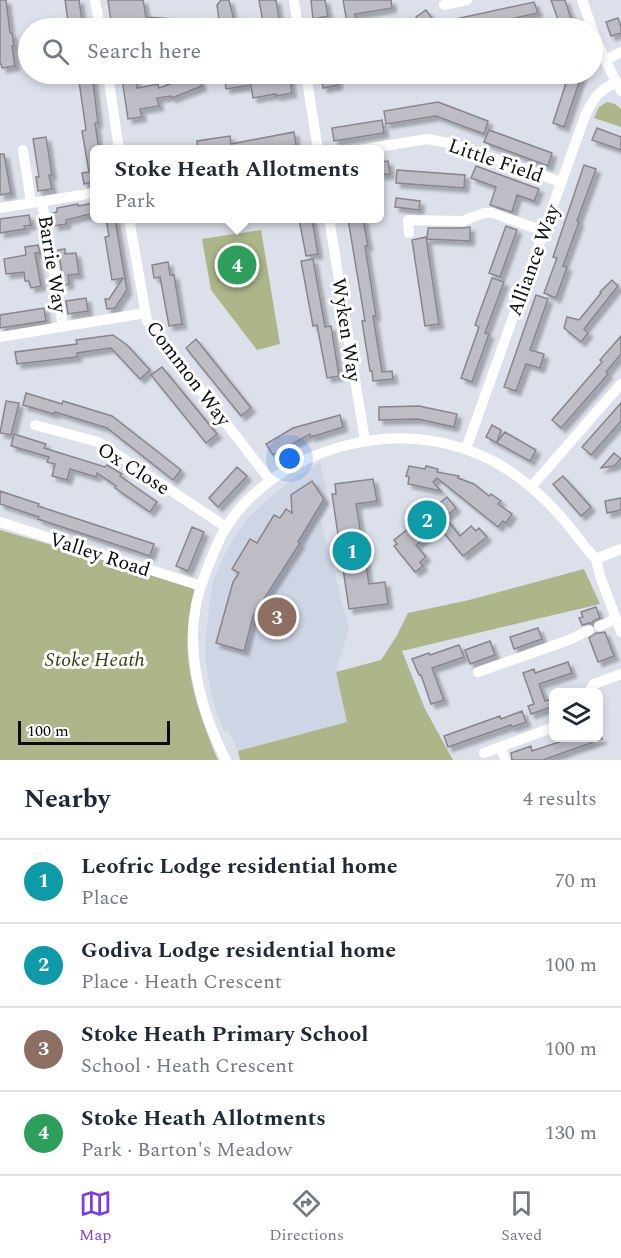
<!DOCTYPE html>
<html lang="en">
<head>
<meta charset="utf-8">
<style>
  :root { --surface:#fff; --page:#f2f2f3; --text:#1f2937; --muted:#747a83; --line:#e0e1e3; --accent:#7c3aed }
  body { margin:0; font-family:Spectral,serif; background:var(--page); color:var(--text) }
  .controls { position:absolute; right:18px; bottom:18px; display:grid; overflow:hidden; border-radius:9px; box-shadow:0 3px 9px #0003 }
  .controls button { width:54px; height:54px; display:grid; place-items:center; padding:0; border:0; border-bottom:2px solid var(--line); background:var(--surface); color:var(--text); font:30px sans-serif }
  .scale { position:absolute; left:18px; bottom:15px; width:152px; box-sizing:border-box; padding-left:6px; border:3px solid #0b0c0f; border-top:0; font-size:16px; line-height:21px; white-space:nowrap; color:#0b0c0f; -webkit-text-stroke:4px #fff; paint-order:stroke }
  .you { position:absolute; left:290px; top:459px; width:21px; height:21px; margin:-15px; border:4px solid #fff; border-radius:50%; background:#1a73e8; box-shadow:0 0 0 9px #1a73e833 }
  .badge { display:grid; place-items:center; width:39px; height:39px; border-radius:50%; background:var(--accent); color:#fff; font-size:20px; font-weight:700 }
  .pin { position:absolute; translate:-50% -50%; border:3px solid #fff; box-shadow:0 2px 6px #0006 }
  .popup { position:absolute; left:90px; top:145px; width:294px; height:78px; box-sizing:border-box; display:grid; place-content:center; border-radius:9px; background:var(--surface); filter:drop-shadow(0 2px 4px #0005); font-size:20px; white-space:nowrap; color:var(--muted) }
  .popup b { font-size:22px; color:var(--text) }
  .popup::after { content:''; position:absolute; left:50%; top:100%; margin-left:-12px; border:12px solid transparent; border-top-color:var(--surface) }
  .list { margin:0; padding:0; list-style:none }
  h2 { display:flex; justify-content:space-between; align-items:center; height:78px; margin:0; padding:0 24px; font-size:26px }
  h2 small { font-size:20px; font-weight:400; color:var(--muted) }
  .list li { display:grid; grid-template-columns:39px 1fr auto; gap:18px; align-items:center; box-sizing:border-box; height:84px; padding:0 24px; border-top:2px solid var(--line) }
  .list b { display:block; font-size:22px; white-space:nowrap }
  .list p { margin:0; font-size:20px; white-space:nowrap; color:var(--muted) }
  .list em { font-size:20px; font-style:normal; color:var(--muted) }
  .icon { flex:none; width:33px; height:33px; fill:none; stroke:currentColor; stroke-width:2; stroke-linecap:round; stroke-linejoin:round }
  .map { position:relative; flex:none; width:621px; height:760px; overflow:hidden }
  .search { position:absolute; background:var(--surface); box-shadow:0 3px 9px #0003; left:18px; right:18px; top:18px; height:66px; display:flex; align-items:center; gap:15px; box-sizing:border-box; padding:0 21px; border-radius:33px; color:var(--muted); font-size:22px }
  .sheet { height:414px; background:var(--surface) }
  nav { display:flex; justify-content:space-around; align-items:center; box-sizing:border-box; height:84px; border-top:2px solid var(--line); background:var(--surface); font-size:16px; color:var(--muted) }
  nav a { display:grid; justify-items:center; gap:3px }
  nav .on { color:var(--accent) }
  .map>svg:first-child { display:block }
  .built { fill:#ced5e5 }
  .green { fill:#acb689 }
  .building { fill:#bebcc5; stroke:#88858e; stroke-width:1.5; filter:url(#shadow) }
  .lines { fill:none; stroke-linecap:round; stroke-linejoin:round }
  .minor { stroke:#fff; stroke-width:10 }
  .labels { text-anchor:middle; stroke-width:6; stroke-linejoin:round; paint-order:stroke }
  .street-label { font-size:20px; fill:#0b0c0f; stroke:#fff }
  .park-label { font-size:20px; font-style:italic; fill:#39420b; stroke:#fff }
</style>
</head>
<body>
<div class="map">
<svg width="621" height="760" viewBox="0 0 621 760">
  <defs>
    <filter id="shadow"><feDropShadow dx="4.5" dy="4.5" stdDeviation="1.5" flood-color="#0004"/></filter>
  </defs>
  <rect width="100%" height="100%" fill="#dce0ea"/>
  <path class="built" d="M320 462 330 506 321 522 349 628 336 672 348 722 238 751 228 730 224 731 218 717 210 687 205 658 206 635 212 585 221 562 233 539 248 518 268 499 290 481Z"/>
  <path class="green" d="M607 102 615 104 621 109V127L594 118 599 107Z
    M261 230 280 344 257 350 211 290 202 239Z
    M0 530 138 570 195 589C193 599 190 610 189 621 182 668 200 717 218 760H0Z
    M584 569 600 604 402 651 425 709 453 760H240L238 751 347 722 336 672 381 660 396 637 408 613 469 600Z"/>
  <path class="building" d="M0 0H6L10 33H12L14 46H12L15 66 2 68 1 64H0Z
    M65 0H79L83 28H69Z
    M108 0H143L146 17 188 20 187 28H112Z
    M221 0H229L236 28H226L225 20H219L217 5Z
    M259 0H276L280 25 264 28Z
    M311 0H325L328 16 313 19Z
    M343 0H391L392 8 355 14 357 28H348Z
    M551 0H565L574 28H561Z
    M534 2 538 13 469 28H429L428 25Z
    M426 10 434 21 424 28 416 17Z
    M618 18 621 27V33L611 36 606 22Z
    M78 74H92L98 123H95L99 150H94V179L92 182 84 184 82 173 89 172 82 131 86 130Z
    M197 74 202 86 172 98 171 96 157 98 159 106 140 109 142 117 128 119 122 79 135 77 137 88 158 84 159 88Z
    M268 74H289L292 93 276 96V94L253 98 251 85 226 89 225 82Z
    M321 74H336L338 85 323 88Z
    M569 74H582L564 127 553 123Z
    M438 102 488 121 484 134 436 116 386 124 384 111Z
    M382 120 384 133 334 141 332 128Z
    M597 128 621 137V150L592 140Z
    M489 130 552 153 548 166 484 142Z
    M294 132 296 145 270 150H198L197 141 230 136 231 144Z
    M46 137 52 175H49L52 189 38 191 36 177H39L33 139Z
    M0 154H4L11 193 0 195Z
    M388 161 390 174 380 175V162Z
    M584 165 596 169 577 221 579 222 563 266 567 267 556 298 544 293 557 258 553 257Z
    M476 166 539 189 534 201 517 195 512 212 490 205 496 187 471 178Z
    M397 170 465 175 464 188 396 183Z
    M396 198 420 201 419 210 395 207Z
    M94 203V213L66 220V224L54 226 52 213 57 212V208L78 204V206Z
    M29 215 31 225 24 226 25 229 0 233V219Z
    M106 219H115L127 290 115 308 107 309 105 299H109L123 278 112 280 105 237 109 236Z
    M299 219H312L318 254 306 256Z
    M348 219H363L368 246H365L376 316H373L382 372 392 371 393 379 373 381 372 371H370L362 321H365Z
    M506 226 517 230 500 277 489 273Z
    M470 227V241L427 239 428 228H463Z
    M426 237 439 324 425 326 412 240Z
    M38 245 40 253H35L41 286 31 288 29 281H25L24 272 6 274 4 259 26 255 25 247Z
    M65 249V254L76 253 79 274 68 275 69 284 64 285 58 250Z
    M313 259 325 327 331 326 339 376 327 378 317 325 313 326 301 261Z
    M168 262 170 275H174L182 324 169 326 160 277 154 278 152 265Z
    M492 278 504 282 485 333 489 334 472 382 461 378 479 327 475 325Z
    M612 280 618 286 584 329 588 333 581 342 564 328 567 317 579 320 601 293 600 292Z
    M536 295 548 299 530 350 544 354 540 368 526 364 516 391 504 387Z
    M86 298 88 311 68 314 66 301Z
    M44 308 46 321 0 328V315Z
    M113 335 127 345 150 370 140 379 111 348 77 353V357L17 364 15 352 77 344 76 340Z
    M621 336V354L606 372 608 374 561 428 552 420 602 362 600 360Z
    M196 339 251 408 241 416 186 348Z
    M162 367 217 434 206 443 151 375Z
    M26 393 62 404 63 401 112 416 181 470 173 480 107 428 55 412 54 414 23 405Z
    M6 401 19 403 11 435 0 433Z
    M621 403V421L591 455 582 447Z
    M419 406 457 414 454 427 418 419 379 420V407Z
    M340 415 343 427 311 437 310 434 273 455 266 444 293 428Z
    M492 425 501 430 497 442 505 432 536 450 530 461 486 437Z
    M14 434 46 444 44 448 105 467 107 465 122 474 120 476 157 502 150 512 115 488 116 486 97 473 96 477 70 469 67 480 52 476 55 464 47 462 49 457 11 446Z
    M614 453 621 459 614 466 601 468Z
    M409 466 425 469 426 466 438 469 437 472 459 476 458 478 474 484 489 496 491 494 501 501 498 504 512 514 506 523 503 521 498 527 437 478 433 482 441 491 408 484 409 477 406 476Z
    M237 467 247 476 218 507 209 498Z
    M563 476 591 507 581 516 553 484Z
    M373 479 377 501 356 504 369 584 385 582 388 604 349 609 332 494H336L335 484Z
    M312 481 324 499 298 542 300 543 253 616 244 651 216 643 233 582 239 573 232 569 250 539 257 543 274 515 280 518 286 509 292 513 291 495Z
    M0 491 39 504 38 506 154 544 150 556 38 519 39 517 0 504Z
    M447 497 456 508 445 517 460 536 471 526 476 531 479 528 487 537 463 556 439 527 416 545 426 557 420 562 423 566 415 572 394 546 397 544 394 540 413 525 408 518 427 503 431 510Z
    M621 498V510L607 513 605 501Z
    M192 527 204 532 188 571 176 566Z
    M596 607 600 618 593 621 592 623H589L582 625 579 618 583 617 581 612Z
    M538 628 542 639 514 649 510 637Z
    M605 632 614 656 598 662 589 638 596 633H599Z
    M490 641 495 655 470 664 465 650Z
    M459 645 464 657 432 668 444 700 431 704 421 675H419L412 659 429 653 430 655Z
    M568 662 572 673 539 684 545 701 554 698V706L531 714 528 706 534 704 523 673 534 669 535 673Z
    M522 711 526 722 512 727 511 725 448 747 444 736 500 716 501 719Z
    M571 738H602V739L543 760H512L511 753 531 746 532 751Z"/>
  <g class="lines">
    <path class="minor" d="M95 0 100 28
      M294 0 298 28
      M582 0 592 28
      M444 5 467 0
      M592 29 605 60 621 91
      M605 60 621 52
      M108 74 119 150
      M306 74 318 150
      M23 150 31 203
      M360 150 427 139 449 143 561 182
      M42 201 63 327
      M0 208 94 193
      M129 218 147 321 270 480
      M329 218 365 441
      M409 233 408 220 463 221 484 213H493L543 231
      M0 337 145 313
      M35 425 98 442 226 527
      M466 449 585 116C593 98 599 91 616 82
      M531 487 621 384
      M0 522 201 586
      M596 559 600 576 621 632
      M596 559 621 549
      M599 626 616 619
      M478 672 569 640 589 630
      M589 692 594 684 621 674
      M501 747 505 760
      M484 753 554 727
      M226 760C207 724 195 684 193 643 192 619 197 594 206 572 212 556 218 540 227 526 252 487 296 459 340 447 382 435 424 435 465 449 504 462 538 490 564 520 575 533 584 547 596 559"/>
  </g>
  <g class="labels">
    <g class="street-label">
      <text transform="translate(496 160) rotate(19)" y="7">Little Field</text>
      <text transform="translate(533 260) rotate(-70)" y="7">Alliance Way</text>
      <text transform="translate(53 264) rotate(81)" y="7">Barrie Way</text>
      <text transform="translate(347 330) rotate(81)" y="7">Wyken Way</text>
      <text transform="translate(189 373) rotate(53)" y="7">Common Way</text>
      <text transform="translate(134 468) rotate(32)" y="7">Ox Close</text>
      <text transform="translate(100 554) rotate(18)" y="7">Valley Road</text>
    </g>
    <g class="park-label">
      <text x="95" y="666">Stoke Heath</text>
    </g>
  </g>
</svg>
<div class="controls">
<button><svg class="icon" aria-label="layers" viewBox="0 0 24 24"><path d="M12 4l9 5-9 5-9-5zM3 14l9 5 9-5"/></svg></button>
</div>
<div class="scale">100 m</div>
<div class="you"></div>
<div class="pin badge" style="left:352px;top:551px;background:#0f9aa8">1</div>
<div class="pin badge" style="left:427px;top:520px;background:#0f9aa8">2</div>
<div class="pin badge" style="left:277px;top:617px;background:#8d6e63">3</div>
<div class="pin badge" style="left:237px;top:265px;background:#2e9e5b">4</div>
<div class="popup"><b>Stoke Heath Allotments</b>Park</div>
<div class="search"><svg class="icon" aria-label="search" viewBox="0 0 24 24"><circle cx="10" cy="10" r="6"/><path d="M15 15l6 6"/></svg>Search here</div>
</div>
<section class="sheet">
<h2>Nearby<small>4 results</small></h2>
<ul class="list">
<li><span class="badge" style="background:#0f9aa8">1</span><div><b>Leofric Lodge residential home</b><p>Place</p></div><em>70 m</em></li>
<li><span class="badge" style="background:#0f9aa8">2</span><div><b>Godiva Lodge residential home</b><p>Place · Heath Crescent</p></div><em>100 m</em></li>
<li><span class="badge" style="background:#8d6e63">3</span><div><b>Stoke Heath Primary School</b><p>School · Heath Crescent</p></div><em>100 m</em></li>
<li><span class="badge" style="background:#2e9e5b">4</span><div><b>Stoke Heath Allotments</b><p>Park · Barton's Meadow</p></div><em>130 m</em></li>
</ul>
</section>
<nav>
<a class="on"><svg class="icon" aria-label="map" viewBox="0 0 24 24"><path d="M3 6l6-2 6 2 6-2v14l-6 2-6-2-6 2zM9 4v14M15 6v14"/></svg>Map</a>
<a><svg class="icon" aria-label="directions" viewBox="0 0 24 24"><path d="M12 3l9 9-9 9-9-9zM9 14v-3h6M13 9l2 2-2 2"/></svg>Directions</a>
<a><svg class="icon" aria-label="saved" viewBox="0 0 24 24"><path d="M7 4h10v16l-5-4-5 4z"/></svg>Saved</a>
</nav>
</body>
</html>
